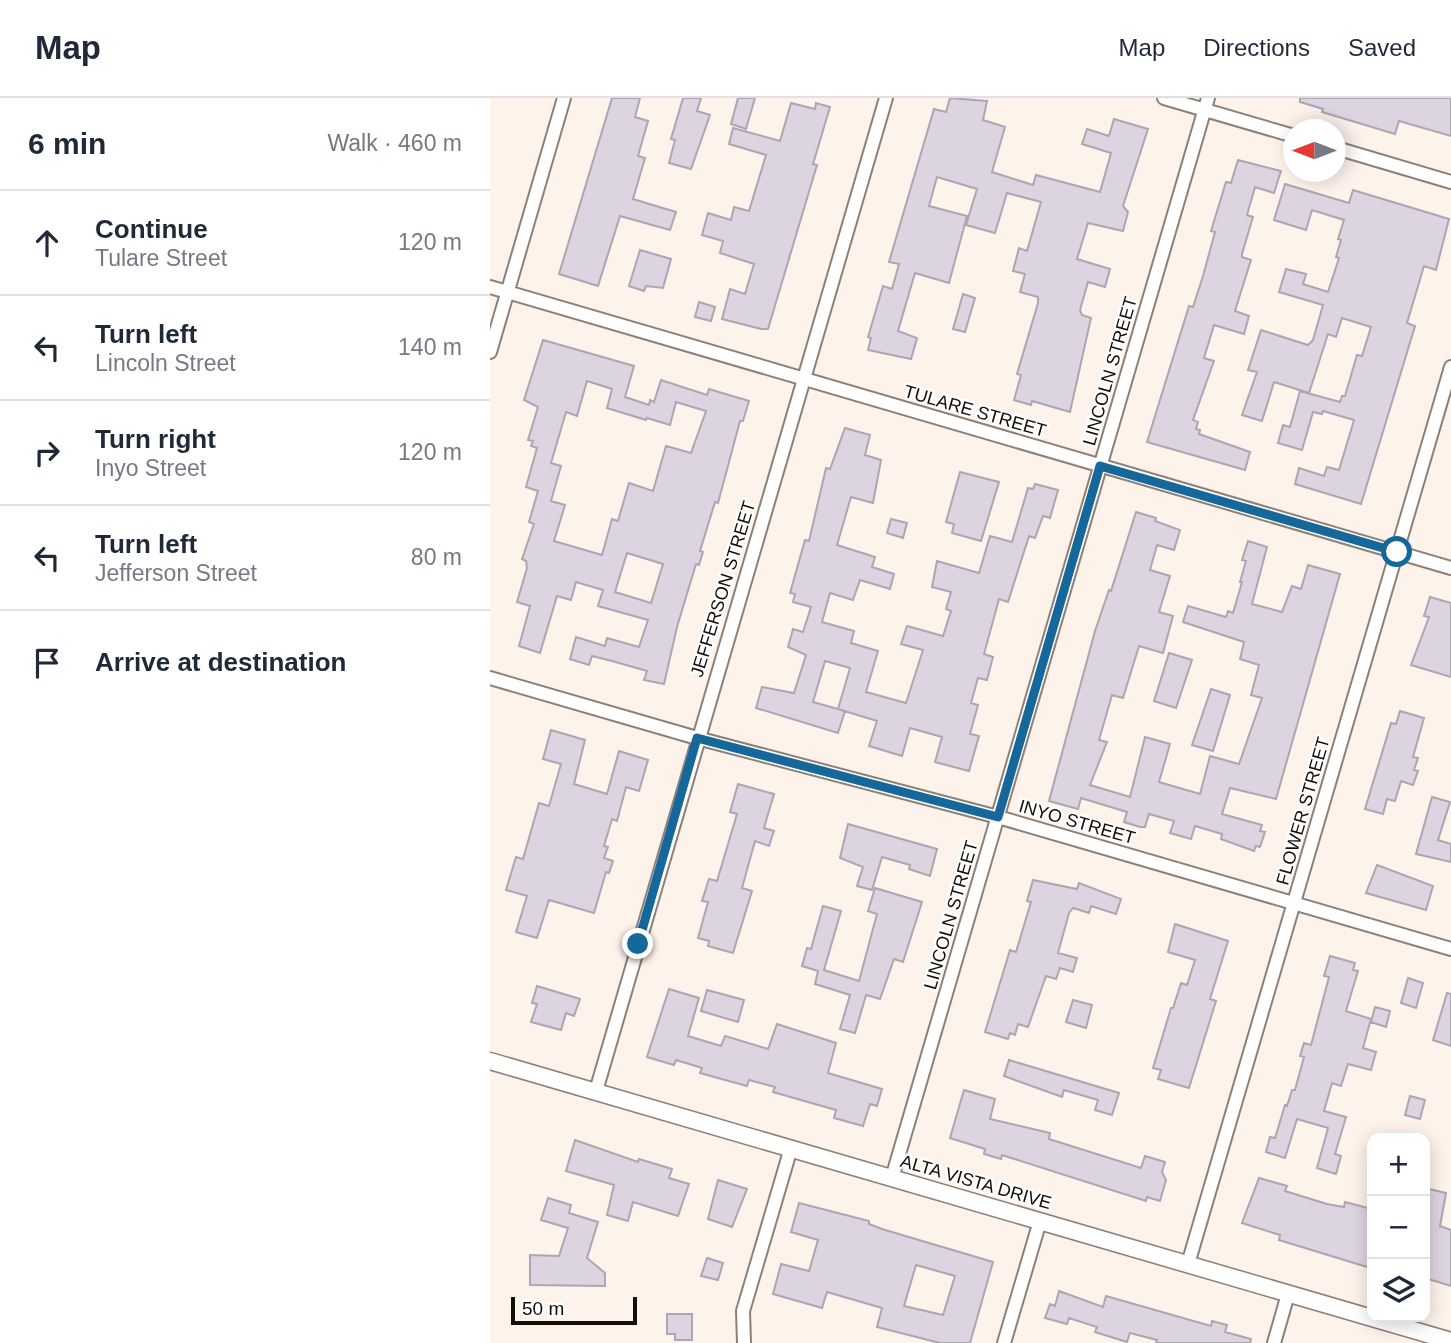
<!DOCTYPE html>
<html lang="en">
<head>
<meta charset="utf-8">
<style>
  :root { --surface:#fff; --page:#f6f6f7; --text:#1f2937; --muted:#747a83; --line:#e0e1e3 }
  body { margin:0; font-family:Arial,sans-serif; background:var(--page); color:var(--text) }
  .controls { position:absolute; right:21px; bottom:21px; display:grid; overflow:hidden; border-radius:14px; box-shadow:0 4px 18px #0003 }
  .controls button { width:63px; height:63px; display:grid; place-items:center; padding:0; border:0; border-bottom:2px solid var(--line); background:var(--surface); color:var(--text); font:35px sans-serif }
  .compass { position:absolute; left:793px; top:21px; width:63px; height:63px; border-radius:50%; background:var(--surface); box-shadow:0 4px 18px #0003; rotate:270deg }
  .scale { position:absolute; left:21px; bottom:18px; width:126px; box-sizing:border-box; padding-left:7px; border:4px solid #130e0b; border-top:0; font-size:19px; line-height:24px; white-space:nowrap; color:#130e0b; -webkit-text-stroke:5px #fff; paint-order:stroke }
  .stop { position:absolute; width:21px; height:21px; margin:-16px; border:5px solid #17689a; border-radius:50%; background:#fff }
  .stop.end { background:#17689a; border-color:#fff; box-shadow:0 2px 7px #0008 }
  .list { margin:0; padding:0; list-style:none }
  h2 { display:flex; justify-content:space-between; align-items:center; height:91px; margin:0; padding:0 28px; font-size:30px }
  h2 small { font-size:23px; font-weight:400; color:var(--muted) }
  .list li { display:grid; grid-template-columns:46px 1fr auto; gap:21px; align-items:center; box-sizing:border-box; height:105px; padding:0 28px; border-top:2px solid var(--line) }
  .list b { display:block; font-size:26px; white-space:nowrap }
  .list p { margin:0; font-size:23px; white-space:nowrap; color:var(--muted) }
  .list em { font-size:23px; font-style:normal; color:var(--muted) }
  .icon { flex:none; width:38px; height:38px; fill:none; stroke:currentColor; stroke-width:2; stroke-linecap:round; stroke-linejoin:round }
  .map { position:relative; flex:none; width:961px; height:1245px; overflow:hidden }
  header { display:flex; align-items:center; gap:42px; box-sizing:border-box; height:98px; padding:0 35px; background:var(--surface); border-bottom:2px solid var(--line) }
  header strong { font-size:33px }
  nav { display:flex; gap:38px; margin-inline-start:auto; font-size:24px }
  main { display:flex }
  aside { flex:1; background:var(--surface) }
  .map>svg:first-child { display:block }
  .building { fill:#dcd4e1; stroke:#ada5b1; stroke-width:2; fill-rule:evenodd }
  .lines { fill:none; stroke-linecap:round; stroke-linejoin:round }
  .minor-casing { stroke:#8d8077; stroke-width:16 }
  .tertiary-casing { stroke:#8d8077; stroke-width:19 }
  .minor { stroke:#fff; stroke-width:12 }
  .tertiary { stroke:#fff; stroke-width:16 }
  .route { stroke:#17689a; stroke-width:9 }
  .labels { text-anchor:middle; stroke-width:5; stroke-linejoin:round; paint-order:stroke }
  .street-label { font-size:18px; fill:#130e0b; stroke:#fff }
</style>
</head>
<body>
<header>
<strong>Map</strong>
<nav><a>Map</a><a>Directions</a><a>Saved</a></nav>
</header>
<main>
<aside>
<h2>6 min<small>Walk · 460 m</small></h2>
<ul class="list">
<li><svg class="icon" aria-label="ahead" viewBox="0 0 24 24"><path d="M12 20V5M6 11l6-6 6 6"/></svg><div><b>Continue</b><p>Tulare Street</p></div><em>120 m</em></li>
<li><svg class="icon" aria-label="left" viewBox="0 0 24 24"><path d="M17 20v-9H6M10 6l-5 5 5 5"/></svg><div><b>Turn left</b><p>Lincoln Street</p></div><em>140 m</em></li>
<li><svg class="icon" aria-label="right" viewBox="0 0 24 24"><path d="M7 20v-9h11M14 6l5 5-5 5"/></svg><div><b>Turn right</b><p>Inyo Street</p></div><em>120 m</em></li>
<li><svg class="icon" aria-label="left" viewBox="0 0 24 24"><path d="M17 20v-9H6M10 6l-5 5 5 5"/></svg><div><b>Turn left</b><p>Jefferson Street</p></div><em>80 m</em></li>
<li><svg class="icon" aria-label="arrive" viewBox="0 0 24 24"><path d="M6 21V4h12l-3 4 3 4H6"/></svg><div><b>Arrive at destination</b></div></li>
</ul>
</aside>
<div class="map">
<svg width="961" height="1245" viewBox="0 0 961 1245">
  <rect width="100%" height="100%" fill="#fef3eb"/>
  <path class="building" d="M122 0H150L145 19 158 23 148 58 155 60 143 101 186 114 180 132 130 118 108 188 69 176Z
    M193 0H211L207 13 220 17 201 71 179 65 185 42 181 41Z
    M248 0H265L256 31 241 26Z
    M460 0 497 3 493 22 515 29 502 74 543 87 546 77 610 94 621 55 592 46 597 31 619 38 624 21 658 31 633 108 638 114 633 133 598 125 587 161 620 171 615 189 598 184 590 212 592 217 601 220 580 314 542 303 541 307 524 302 531 277 527 276 548 205V199L530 194 535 176 523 173 529 150 537 153 551 104 517 95 505 135 476 127 487 91 447 79 439 108 477 118 459 185 425 175 408 233 427 240 421 261 378 252 381 240 378 239 393 188 402 191 409 166 399 164 444 11 456 14Z
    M810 0H961V38L909 23 905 36 832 14 833 11 810 4Z
    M301 5 325 11 326 5 340 9 323 66 327 67 278 231H271L232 221 240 191 255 196 264 166 230 155 233 143 212 137 218 115 241 122 244 109 259 113 276 57 239 46 243 30 290 43Z
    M748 62 791 73 784 95 765 89 757 117 763 119 752 156V159L761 162 745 213 759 218 754 236 724 227 714 260 724 263 703 322 708 324 706 331 710 332 709 336 760 354 755 372 657 344 699 208 703 209 713 178 725 134 721 133 736 84 741 85Z
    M795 86 859 105 863 92 959 121 946 172 934 168 917 225 925 228 871 406 805 386 809 370 834 378 837 369 849 372 864 322 833 313 832 316 823 314 812 352 788 345 793 327 800 329 810 293 850 304 852 298H855L867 257 872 258 881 229 852 220 846 239 838 236 819 295 784 284 772 323 752 317 767 274 758 272 771 232 818 247 823 242 833 207 789 194 796 171 816 176 813 186 838 194 849 160 846 159 851 142 848 141 854 122 822 112 816 132 784 122Z
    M150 152 181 161 173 190 156 188 154 193 139 188Z
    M473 196 485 200 475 234 463 231Z
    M209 204 225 209 221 223 205 219Z
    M53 242 144 268 135 299 159 307 160 302 164 304 171 282 217 297 219 291 259 303 253 323H250L228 405 225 404 210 453 213 454 209 467 206 466 187 529 174 586 154 582 157 573 122 563 102 558 99 567 80 561 86 539 115 548 117 540 149 549 158 522 108 508 113 492 86 484 81 502 67 498 50 555 29 548 40 508 27 504 37 470 36 463 32 461 44 426 39 424 48 393 36 389 47 350 41 348 43 343 38 342 48 309 34 302ZM97 283 122 291 117 310 156 322 157 320 180 327 186 304 216 313 201 355 176 348 163 393 139 385 128 423 122 421 112 457 64 443 75 407 61 403 71 368 61 365 76 314 87 318ZM137 455 173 466 161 505 125 494Z
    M355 330 380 337 375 357 391 362 383 405 361 399 347 447 385 459 382 469 404 476 400 491 370 482 363 502 340 495 332 524 364 533 361 545 388 553 376 594 416 605 433 552 411 546 417 528 453 538 461 513 456 511 461 494 442 489 447 463 489 475 500 438 522 444 538 390 543 391 545 386 568 392 560 420 553 418 545 440 539 438 518 504 509 501 494 556 503 559 497 582 488 580 481 605 488 607 480 636 489 638 479 673 445 664 452 639 420 630 412 658 379 648 387 623 348 611 360 570 335 563 323 604 355 613 348 635 266 610 272 589 304 595 316 557 298 549 303 531 313 534 321 509 303 504 305 496 300 495 315 442 319 443 336 370 340 371Z
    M470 374 509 384 491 443 462 435 464 426 456 424Z
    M646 414 666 420 665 423 690 432 684 452 667 447 660 472 680 478 669 514 683 518 673 555 649 548 633 600 622 597 609 642 617 644 600 687 640 699 655 639 680 646 669 684 710 696 720 658 749 666 772 600 761 597 769 567 750 561 754 544 693 524 698 508 736 519 738 513 743 515 752 484H750L756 463 752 462 758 443 777 449 762 506 792 514 802 488 811 491 818 467 850 476 786 701 740 690 732 716 772 727 770 733 775 734 770 749 766 748 764 753 731 741 732 736 705 728 701 741 680 735 684 723 659 716 655 729H650L634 724 637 714 591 700 588 711 559 703 605 533 619 492 621 493Z
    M401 421 417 425 413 440 397 435Z
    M940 499 961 505V579L921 567 939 519 934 518Z
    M679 555 702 562 686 610 664 603Z
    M721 591 740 597 723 653 702 647Z
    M910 613 934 620 923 659 928 660 924 672 928 673 923 687 911 683 905 703 897 701 893 716 875 711 901 625 906 626Z
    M61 632 95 642 84 686 117 696 129 653 158 662 149 693 136 689 127 723 122 721 114 748 118 749 114 760 123 763 119 775 116 774 104 815 59 802 47 840 26 834 37 798 16 792 26 759 33 761 49 705 59 708 71 666 53 661Z
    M248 686 284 696 274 730 284 733 279 748 265 743 252 790 262 793 243 855 218 848 219 843 208 840 218 804 212 803 219 781 227 783 247 716 240 714Z
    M942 699 960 704 948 742 961 746V764L926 756Z
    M358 726 447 751 440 778 419 771 420 767 392 759 382 792 367 788 373 769 350 760Z
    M887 767 943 788 936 812 876 795Z
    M543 782 587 791 589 785 631 801 626 816 601 808 599 815 583 810 579 815 568 855 587 860 583 874 570 870 566 881 556 878 538 929 528 926 525 937 520 935 518 941 495 934 520 852 526 854 541 804 537 803Z
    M385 790 432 804 413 864 404 861 390 901 376 897 365 935 350 931 360 897 325 886 328 873 312 868 317 850 321 851 333 808 351 813 334 872 369 883 387 816 378 813Z
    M685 826 738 843 720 901 726 903 699 990 668 981 671 972 663 970 681 910H683L691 885 697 887 705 862 678 854Z
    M840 858 865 865 863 872 868 873 856 913 881 921 873 950 886 954 881 972 858 966 851 988 842 985 834 1013 856 1019 845 1056 851 1058 846 1076 827 1070 838 1030 807 1021 795 1060 776 1054 780 1039 785 1040 795 1007 797 1008 802 992H805L814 959 810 958 814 945 821 947 839 879 834 878Z
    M918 880 933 885 926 910 911 905Z
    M47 888 90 901 84 918 76 915 71 932 41 924 47 906 42 905Z
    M179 891 209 900 198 938 231 948 235 938 278 951 287 926 346 945 338 975 392 991 387 1008 380 1006 373 1028 344 1020 346 1012 283 994 285 989 259 982 257 988 210 975 212 970 186 962 184 967 157 959Z
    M217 892 254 902 248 924 211 913Z
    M957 895 961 896V948L943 942Z
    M583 902 602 907 596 930 576 924Z
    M885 909 900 913 896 929 881 924Z
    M519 962 629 995 622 1017 605 1012 608 1002 574 992 572 999 514 978Z
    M474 992 505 1001 500 1021 560 1035 559 1041 651 1070 655 1058 675 1064 672 1074 676 1082 670 1103 657 1099 656 1103 512 1057 511 1061 494 1056 495 1051 460 1040Z
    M920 998 935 1002 930 1021 915 1017Z
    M85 1042 148 1064 149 1061 182 1071 179 1080 199 1086 188 1118 143 1104 138 1123 117 1117 124 1087 76 1073Z
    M769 1080 797 1088 795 1093 837 1106 854 1109 855 1104 882 1111V1166L879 1165 877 1169 789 1142 790 1137 752 1125Z
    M228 1082 257 1091 242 1129 218 1121Z
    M939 1091 956 1095 950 1128 961 1132V1188L935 1180V1108Z
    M58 1100 81 1107 79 1115 108 1124 97 1160 115 1175V1188L40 1187V1157L69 1158 78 1130 51 1122Z
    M309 1105 379 1123V1126L392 1131 503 1164 480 1245H450L387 1229 392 1210 337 1194 332 1210 283 1196 291 1166 319 1173 328 1142 301 1134ZM426 1167 465 1178 453 1217 414 1208Z
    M217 1160 233 1165 228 1182 211 1178Z
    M569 1193 613 1209 616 1198 721 1228 722 1223 737 1227 735 1234 761 1241 760 1245H666L667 1242 640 1235 637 1244 605 1234 607 1229 579 1220 577 1226 555 1220 560 1206 565 1208Z
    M177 1216H202V1242H185V1236H177Z"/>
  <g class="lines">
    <defs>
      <path id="minor" d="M674 0 804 38
        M846 50 961 84
        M0 189 961 470
        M0 254 74 0
        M0 580 207 640 508 719 961 851
        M106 993 396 0
        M402 1080 718 0
        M698 1166 961 269
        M254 1245 253 1213 301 1050
        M514 1245 550 1123
        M784 1245 798 1196"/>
      <path id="tertiary" d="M0 963 961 1243"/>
    </defs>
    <use href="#minor" class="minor-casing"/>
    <use href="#tertiary" class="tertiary-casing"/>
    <use href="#minor" class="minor"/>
    <use href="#tertiary" class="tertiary"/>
  </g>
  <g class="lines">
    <path class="route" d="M148 846 207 640 508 719 610 368 907 454"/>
  </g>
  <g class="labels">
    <g class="street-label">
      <text transform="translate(620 273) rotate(-74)" y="6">LINCOLN STREET</text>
      <text transform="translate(485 313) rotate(16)" y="6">TULARE STREET</text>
      <text transform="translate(233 491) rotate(-73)" y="6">JEFFERSON STREET</text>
      <text transform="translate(813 713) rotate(-74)" y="6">FLOWER STREET</text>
      <text transform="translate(587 724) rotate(16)" y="6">INYO STREET</text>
      <text transform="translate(461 817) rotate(-74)" y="6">LINCOLN STREET</text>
      <text transform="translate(486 1084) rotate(16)" y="6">ALTA VISTA DRIVE</text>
    </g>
  </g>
</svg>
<div class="controls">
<button>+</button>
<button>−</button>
<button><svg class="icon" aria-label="layers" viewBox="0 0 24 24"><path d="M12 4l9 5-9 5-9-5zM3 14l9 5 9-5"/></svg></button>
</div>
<svg class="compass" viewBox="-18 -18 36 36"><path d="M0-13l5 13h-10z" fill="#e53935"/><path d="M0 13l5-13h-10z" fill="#747a83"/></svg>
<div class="scale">50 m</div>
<div class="stop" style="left:907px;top:454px"></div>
<div class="stop end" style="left:148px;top:846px"></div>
</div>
</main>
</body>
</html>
